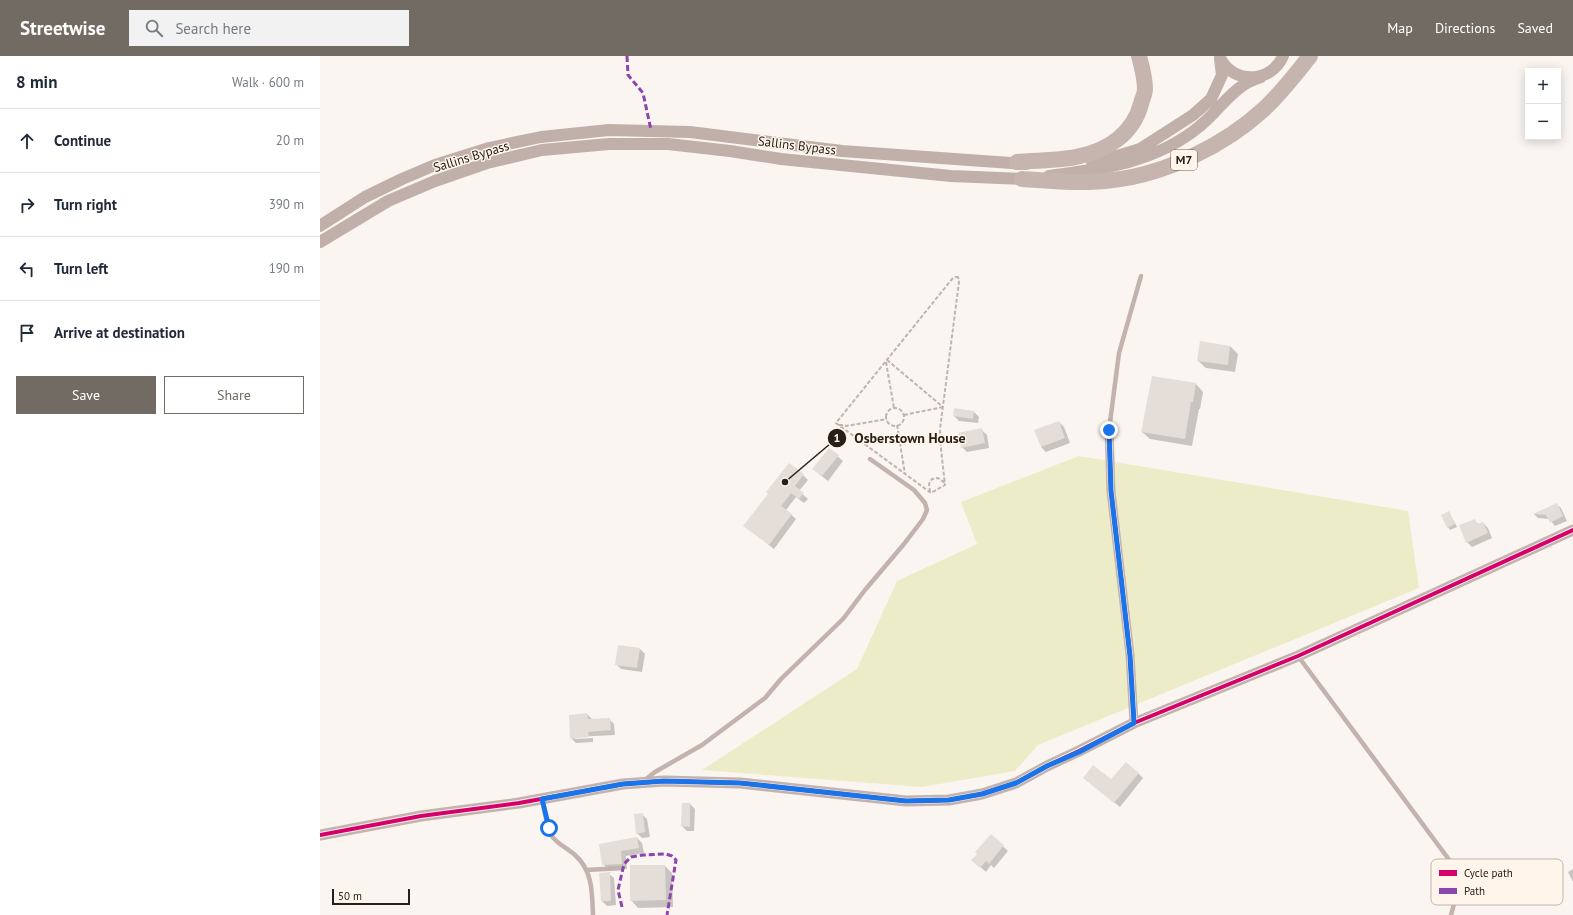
<!DOCTYPE html>
<html lang="en">
<head>
<meta charset="utf-8">
<style>
  :root { --surface:#fff; --page:#f2f2f3; --text:#1f2937; --muted:#747a83; --line:#e0e1e3; --accent:#726b63 }
  body { margin:0; font-family:"PT Sans",sans-serif; background:var(--page); color:var(--text) }
  .controls { position:absolute; right:12px; top:12px; display:grid; overflow:hidden; border-radius:0px; box-shadow:0 2px 10px #0003 }
  .controls button { width:36px; height:36px; display:grid; place-items:center; padding:0; border:0; border-bottom:1px solid var(--line); background:var(--surface); color:var(--text); font:20px sans-serif }
  .scale { position:absolute; left:12px; bottom:10px; width:78px; box-sizing:border-box; padding-left:4px; border:2px solid #282017; border-top:0; font-size:11px; line-height:14px; white-space:nowrap; color:#282017; -webkit-text-stroke:3px #fff5eb; paint-order:stroke }
  .stop { position:absolute; width:12px; height:12px; margin:-9px; border:3px solid #1a73e8; border-radius:50%; background:#fff }
  .stop.end { background:#1a73e8; border-color:#fff; box-shadow:0 1px 4px #0008 }
  .list { margin:0; padding:0; list-style:none }
  h2 { display:flex; justify-content:space-between; align-items:center; height:52px; margin:0; padding:0 16px; font-size:17px }
  h2 small { font-size:13px; font-weight:400; color:var(--muted) }
  .list li { display:grid; grid-template-columns:26px 1fr auto; gap:12px; align-items:center; box-sizing:border-box; height:64px; padding:0 16px; border-top:1px solid var(--line) }
  .list b { display:block; font-size:15px; white-space:nowrap }
  .list em { font-size:13px; font-style:normal; color:var(--muted) }
  .actions { display:flex; gap:8px; padding:12px 16px }
  .actions a { flex:1; padding:9px 0; border:1px solid var(--accent); border-radius:0px; text-align:center; font-size:14px; color:var(--accent) }
  .actions .main { background:var(--accent); color:#fff }
  .icon { flex:none; width:22px; height:22px; fill:none; stroke:currentColor; stroke-width:2; stroke-linecap:round; stroke-linejoin:round }
  .map { position:relative; flex:none; width:1253px; height:859px; overflow:hidden }
  header { display:flex; align-items:center; gap:24px; box-sizing:border-box; height:56px; padding:0 20px; background:var(--accent); color:#fff }
  header strong { font-size:19px }
  nav { display:flex; gap:22px; margin-inline-start:auto; font-size:14px }
  .search { width:280px; height:36px; background:var(--page); display:flex; align-items:center; gap:10px; box-sizing:border-box; padding:0 14px; border-radius:0px; color:var(--muted); font-size:15px }
  main { display:flex }
  aside { flex:1; background:var(--surface) }
  .map>svg:first-child { display:block }
  .green { fill:#ecedc8 }
  .shadow { fill:#0003 }
  .building { fill:#e5ddd7 }
  .lines { fill:none; stroke-linecap:round; stroke-linejoin:round }
  .path { stroke:#bfb4b0; stroke-width:2; stroke-dasharray:4 2; stroke-linecap:butt }
  .service { stroke:#c3b2ad; stroke-width:4.5 }
  .minor { stroke:#c3b2ad; stroke-width:9 }
  .tertiary { stroke:#c3b2ad; stroke-width:11 }
  .secondary { stroke:#c1b0aa; stroke-width:12 }
  .motorway { stroke:#c6b5af; stroke-width:16 }
  .quiet { stroke:#8e44ad; stroke-width:3; stroke-dasharray:6 3; stroke-linecap:butt }
  .cycleway-casing { stroke:#fff5eb; stroke-width:6 }
  .cycleway { stroke:#d6006c; stroke-width:4 }
  .route { stroke:#1a73e8; stroke-width:5 }
  .labels { text-anchor:middle; stroke-width:3; stroke-linejoin:round; paint-order:stroke }
  .shield { fill:#fff5eb; stroke:#686057; stroke-width:1 }
  .shield-label { font-size:12px; font-weight:bold; fill:#282017 }
  .street-label { font-size:13px; fill:#282017; stroke:#fff5eb }
  .key { fill:#fff5eb; stroke:#beb5ab; stroke-width:1 }
  .key-label { font-size:11px; fill:#282017 }
  .leader { fill:none; stroke:#282017; stroke-width:1.5 }
  .callout-dot { fill:#282017; stroke:#fff5eb; stroke-width:1.5 }
  .mark-label { font-size:12px; text-anchor:middle; font-weight:bold; fill:#fff }
  .callout-label { font-size:14px; text-anchor:middle; font-weight:bold; fill:#282017; stroke:#fff5eb; stroke-width:3; stroke-linejoin:round; paint-order:stroke }
</style>
</head>
<body>
<header>
<strong>Streetwise</strong>
<div class="search"><svg class="icon" aria-label="search" viewBox="0 0 24 24"><circle cx="10" cy="10" r="6"/><path d="M15 15l6 6"/></svg>Search here</div>
<nav><a>Map</a><a>Directions</a><a>Saved</a></nav>
</header>
<main>
<aside>
<h2>8 min<small>Walk · 600 m</small></h2>
<ul class="list">
<li><svg class="icon" aria-label="ahead" viewBox="0 0 24 24"><path d="M12 20V5M6 11l6-6 6 6"/></svg><div><b>Continue</b></div><em>20 m</em></li>
<li><svg class="icon" aria-label="right" viewBox="0 0 24 24"><path d="M7 20v-9h11M14 6l5 5-5 5"/></svg><div><b>Turn right</b></div><em>390 m</em></li>
<li><svg class="icon" aria-label="left" viewBox="0 0 24 24"><path d="M17 20v-9H6M10 6l-5 5 5 5"/></svg><div><b>Turn left</b></div><em>190 m</em></li>
<li><svg class="icon" aria-label="arrive" viewBox="0 0 24 24"><path d="M6 21V4h12l-3 4 3 4H6"/></svg><div><b>Arrive at destination</b></div></li>
</ul>
<div class="actions"><a class="main">Save</a><a>Share</a></div>
</aside>
<div class="map">
<svg width="1253" height="859" viewBox="0 0 1253 859">
  <rect width="100%" height="100%" fill="#faf5f0"/>
  <path class="green" d="M759 400 1088 455 1099 532 718 689 695 715 602 731 382 714 537 613 577 525 657 488 641 446Z"/>
  <path class="shadow" d="M910 290 918 298 915 316 886 312 878 305Z
    M876 328 883 336 880 353H879L872 390 830 383 822 376Z
    M654 356 659 361 658 367 639 365 634 360Z
    M739 366 744 371 750 387 726 396 721 391Z
    M662 374 667 379 669 392 647 396 642 391Z
    M509 393 523 405 508 425 499 418Z
    M483 419 488 424 479 435 488 443 484 447 476 441 466 454 476 463 454 493 425 470Z
    M1236 448 1241 452 1247 465 1235 470 1229 463 1218 462 1214 458Z
    M1129 456 1137 471 1130 474 1128 471Z
    M1154 464 1159 469 1163 467 1168 472 1172 482 1152 491 1147 486Z
    M320 593 325 598 322 616 301 613 296 608Z
    M267 658 272 663H289L294 668 295 679 255 681V683L273 682V686L256 687 251 682Z
    M818 717 823 722 800 751 769 726 792 725Z
    M370 748 375 753 374 775H367L362 770Z
    M322 758 327 763 330 781 322 782 317 777Z
    M671 779 688 795 674 812 671 809 666 816 658 809Z
    M317 782 322 787 324 797 306 800 307 813H288L283 808Z
    M311 810H345L352 817 353 851 318 852 311 844Z
    M1253 813V826L1248 816Z
    M289 818 294 822 296 849 287 850 282 845Z"/>
  <path class="building" d="M880 285 910 290 908 309 877 305Z
    M832 320 876 327 873 346H871L865 383 821 376Z
    M634 352 654 355 653 363 633 360Z
    M739 365 745 382 721 391 714 374Z
    M662 372 665 387 641 392 638 377Z
    M509 392 519 399 502 420 492 413Z
    M469 407 484 418 475 430 484 437 479 443 471 437 461 450 472 458 449 489 423 470 448 438 446 436Z
    M1237 447 1243 460 1235 464 1230 467 1226 459 1213 458Z
    M1129 455 1135 468 1127 472 1121 459Z
    M1155 463 1157 468 1163 466 1168 477 1146 487 1139 469Z
    M298 589 320 592 317 612 295 609Z
    M267 657 268 663 290 662 291 674 268 676 269 681 250 683 249 659Z
    M806 706 819 717 794 747 763 722 773 709 791 723Z
    M362 747H370V771L361 770Z
    M323 757 325 776 316 778 314 758Z
    M671 778 684 789 669 808 666 805 660 812 651 804 657 798 655 796Z
    M317 781 319 792 301 795 302 808 282 809 279 788Z
    M310 809H345L346 844 310 845Z
    M290 816 291 845H281L279 817Z"/>
  <g class="lines">
    <path class="path" d="M636 221H638L639 226 620 373 621 393 625 429 611 437 516 367 632 223Z
      M567 304 623 351
      M566 306 574 352
      M566 361a9 9 0 1 1 18 0a9 9 0 1 1-18 0Z
      M584 359 623 351
      M519 369H524L526 370 567 363
      M577 369 585 418
      M610 436 609 428 612 423 618 422 625 427"/>
    <path class="service" d="M789 374 799 297 821 220
      M978 600 1130 805C1137 827 1138 836 1131 859
      M325 724 335 716 382 689 445 642 461 623 523 563 545 534 584 488 603 463 607 454 605 447 594 434 550 403
      M222 743C225 754 226 769 231 779 237 788 247 792 255 799 273 815 272 837 273 859
      M266 814 303 812"/>
    <path class="minor" d="M789 374 791 435 810 599 814 667"/>
    <path class="tertiary" d="M0 779 101 760 199 747 303 728 344 725 420 727 586 745 629 744 662 738 696 727 727 710 759 695 814 667 978 600 1253 474"/>
    <path class="secondary" d="M900 2C913 28 951 28 963 0
      M772 106 784 104 820 93 873 59 891 43 902 19 900 3
      M729 120C783 113 837 106 880 70 895 58 906 41 922 30 927 26 935 23 941 21
      M0 170 45 141 82 123 115 109 169 92 221 81 289 74 370 76 522 95 706 108
      M0 186 68 145 115 125 167 107 222 94 289 88H348L410 95 461 103 631 120 702 123 711 122"/>
    <path class="motorway" d="M697 106C716 104 742 105 760 100 789 94 813 77 821 48 822 43 825 38 825 33 825 22 822 11 819 0
      M702 123C732 125 762 128 793 124 846 118 905 89 944 53 961 37 976 18 990 0"/>
    <path class="quiet" d="M307 0 308 19 323 37 331 74
      M302 851 298 834 304 808 311 801 323 799 346 798 352 800 356 804 347 859"/>
    <defs>
      <path id="cycleway" d="M789 374 791 435 810 599 814 667
        M0 779 101 760 199 747 303 728 344 725 420 727 586 745 629 744 662 738 696 727 727 710 759 695 814 667 978 600 1253 474"/>
    </defs>
    <use href="#cycleway" class="cycleway-casing"/>
    <use href="#cycleway" class="cycleway"/>
  </g>
  <g class="lines">
    <path class="route" d="M229 772 222 743 303 728 344 725 420 727 586 745 629 744 662 738 696 727 727 710 759 696 814 667 810 600 791 435 789 374"/>
  </g>
  <g class="labels">
    <rect class="shield" x="851" y="94" width="26" height="20" rx="3"/>
    <g class="shield-label">
      <text x="864" y="108">M7</text>
    </g>
    <g class="street-label">
      <text transform="translate(477 89) rotate(7)" y="5">Sallins Bypass</text>
      <text transform="translate(151 100) rotate(-17)" y="5">Sallins Bypass</text>
    </g>
  </g>
  <rect x="1111" y="803" width="132" height="46" rx="6" class="key"/>
  <rect x="1119" y="814" width="18" height="6" fill="#d6006c"/>
  <rect x="1119" y="832" width="18" height="6" fill="#8e44ad"/>
  <g class="key-label">
    <text x="1144" y="821">Cycle path</text>
    <text x="1144" y="839">Path</text>
  </g>
  <path class="leader" d="M465 426L517 382"/>
  <g class="callout-dot">
    <circle cx="465" cy="426" r="4"/>
    <circle cx="517" cy="382" r="10"/>
  </g>
  <g class="mark-label">
    <text x="517" y="386">1</text>
  </g>
  <g class="callout-label">
    <text x="590" y="387">Osberstown House</text>
  </g>
</svg>
<div class="controls">
<button>+</button>
<button>−</button>
</div>
<div class="scale">50 m</div>
<div class="stop" style="left:229px;top:772px"></div>
<div class="stop end" style="left:789px;top:374px"></div>
</div>
</main>
</body>
</html>
